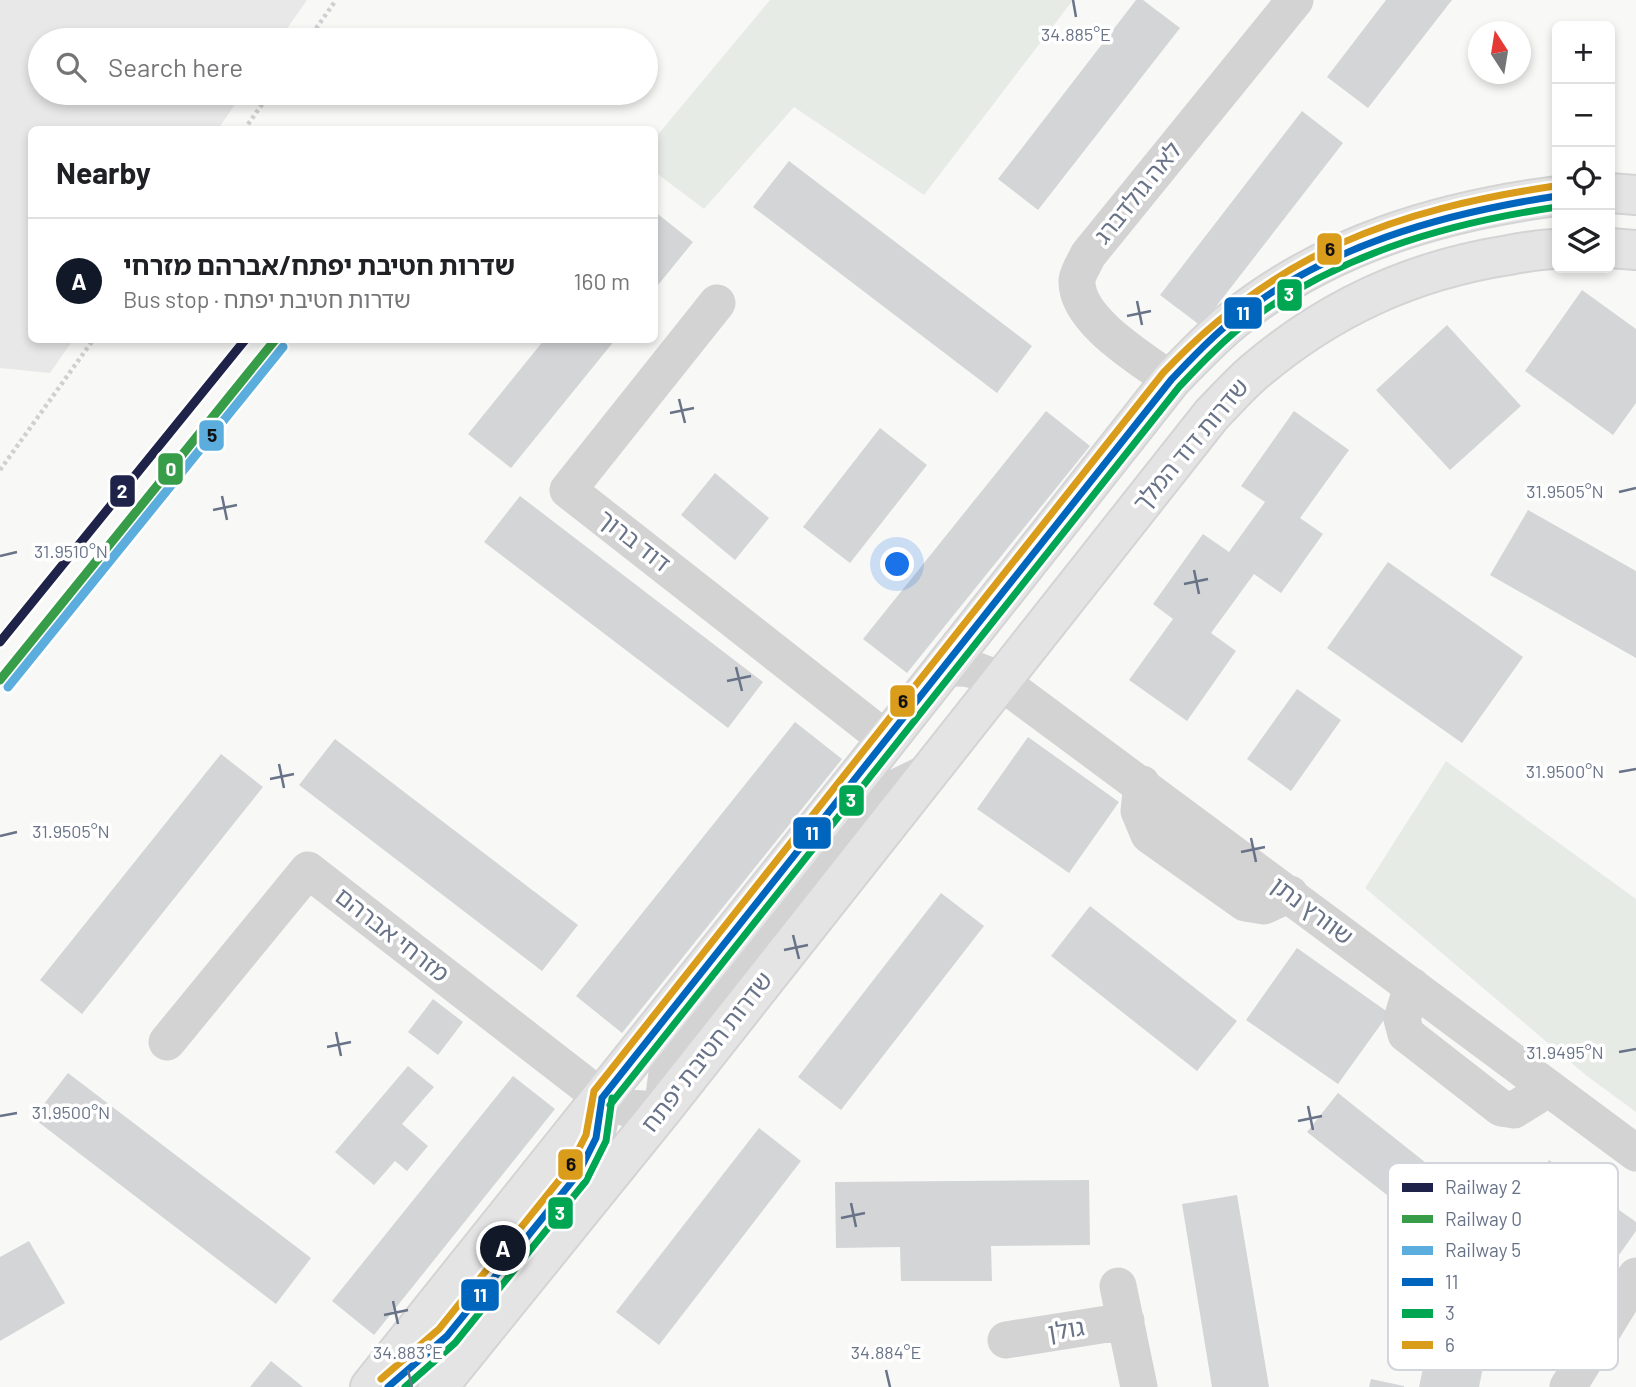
<!DOCTYPE html>
<html lang="en">
<head>
<meta charset="utf-8">
<style>
  :root { --surface:#fff; --page:#f6f6f6; --text:#202124; --muted:#757577; --line:#e0e0e0; --accent:#111827 }
  body { margin:0; font-family:Barlow,"Noto Sans Hebrew",sans-serif; background:var(--page); color:var(--text) }
  .controls { position:absolute; right:21px; top:21px; display:grid; overflow:hidden; border-radius:10px; box-shadow:0 4px 10px #0003 }
  .controls button { width:63px; height:63px; display:grid; place-items:center; padding:0; border:0; border-bottom:2px solid var(--line); background:var(--surface); color:var(--text); font:35px sans-serif }
  .compass { position:absolute; left:1468px; top:21px; width:63px; height:63px; border-radius:50%; background:var(--surface); box-shadow:0 4px 10px #0003; rotate:348deg }
  .you { position:absolute; left:898px; top:565px; width:24px; height:24px; margin:-18px; border:5px solid #fff; border-radius:50%; background:#1a73e8; box-shadow:0 0 0 10px #1a73e833 }
  .badge { display:grid; place-items:center; width:46px; height:46px; border-radius:50%; background:var(--accent); color:#fff; font-size:23px; font-weight:700 }
  .pin { position:absolute; translate:-50% -50%; border:4px solid #fff; box-shadow:0 2px 7px #0006 }
  .list { margin:0; padding:0; list-style:none }
  h2 { display:flex; justify-content:space-between; align-items:center; height:91px; margin:0; padding:0 28px; font-size:30px }
  h2 small { font-size:23px; font-weight:400; color:var(--muted) }
  .list li { display:grid; grid-template-columns:46px 1fr auto; gap:21px; align-items:center; box-sizing:border-box; height:126px; padding:0 28px; border-top:2px solid var(--line) }
  .list b { display:block; font-size:26px; white-space:nowrap }
  .list p { margin:0; font-size:23px; white-space:nowrap; color:var(--muted) }
  .list em { font-size:23px; font-style:normal; color:var(--muted) }
  .icon { flex:none; width:38px; height:38px; fill:none; stroke:currentColor; stroke-width:2; stroke-linecap:round; stroke-linejoin:round }
  .map { position:relative; flex:none; width:1636px; height:1387px; overflow:hidden }
  .search { position:absolute; background:var(--surface); box-shadow:0 4px 10px #0003; left:28px; top:28px; width:630px; height:77px; display:flex; align-items:center; gap:18px; box-sizing:border-box; padding:0 24px; border-radius:38px; color:var(--muted); font-size:26px }
  .panel { position:absolute; background:var(--surface); box-shadow:0 4px 10px #0003; left:28px; top:126px; width:630px; height:217px; border-radius:10px }
  .map>svg:first-child { display:block }
  .built { fill:#e8e8e9 }
  .green { fill:#e7ebe5 }
  .building { fill:#d4d5d6 }
  .lines { fill:none; stroke-linecap:round; stroke-linejoin:round }
  .major-casing { stroke:#d4d4d5; stroke-width:42 }
  .path { stroke:#cfd0d1; stroke-width:4.5; stroke-dasharray:3.5 3.5; stroke-linecap:butt }
  .minor { stroke:#d3d3d4; stroke-width:37 }
  .major { stroke:#e4e4e5; stroke-width:38 }
  .bus-1-casing { stroke:#fff; stroke-width:12 }
  .bus-2-casing { stroke:#fff; stroke-width:12 }
  .bus-3-casing { stroke:#fff; stroke-width:12 }
  .bus-1 { stroke:#0065bd; stroke-width:7 }
  .bus-2 { stroke:#00a651; stroke-width:7 }
  .bus-3 { stroke:#da9c1b; stroke-width:7 }
  .rail-1-casing { stroke:#fff; stroke-width:14 }
  .rail-2-casing { stroke:#fff; stroke-width:14 }
  .rail-3-casing { stroke:#fff; stroke-width:14 }
  .rail-1 { stroke:#1f234a; stroke-width:9 }
  .rail-2 { stroke:#389d48; stroke-width:9 }
  .rail-3 { stroke:#5aaddd; stroke-width:9 }
  .ticks { fill:none; stroke:#687388; stroke-width:2.5 }
  .labels { text-anchor:middle; stroke-width:7; stroke-linejoin:round; paint-order:stroke }
  .street-label { font-size:24px; fill:#687388; stroke:#fff }
  .key { fill:#fff; stroke:#d2d5db; stroke-width:2 }
  .key-label { font-size:19px; fill:#687388 }
  .ticks-label { font-size:18px; text-anchor:middle; fill:#687388; stroke:#fff; stroke-width:7; stroke-linejoin:round; paint-order:stroke }
  .line-badge { stroke:#fff; stroke-width:2.5 }
  .badge-label { font-size:19px; text-anchor:middle; font-weight:bold; fill:#fff }
  .pale-badge-label { font-size:19px; text-anchor:middle; font-weight:bold; fill:#111 }
</style>
</head>
<body>
<div class="map">
<svg width="1636" height="1387" viewBox="0 0 1636 1387">
  <rect width="100%" height="100%" fill="#f8f8f7"/>
  <path class="built" d="M0 0H307L279 40H40V93H243L218 129 32 130V340H73L50 373 0 368Z"/>
  <path class="green" d="M770 0H1073L924 195 794 107 704 209 655 172V138Z
    M1446 761 1636 899V1112L1587 1076 1365 888Z"/>
  <path class="building" d="M1136 0H1143L1180 28 1038 210 998 179Z
    M1386 0H1452L1368 108 1327 77Z
    M1302 111 1343 143 1201 326 1160 295Z
    M789 161 1032 346 997 393 753 207Z
    M654 211 693 242 654 290Z
    M1582 290 1636 329V403L1613 435 1525 371Z
    M1447 325 1521 406 1450 470 1376 390Z
    M544 340H615L511 468 468 434Z
    M1046 411 1090 446 907 673 863 639Z
    M1294 411 1349 450 1300 518 1323 534 1281 593 1254 574 1211 633 1236 651 1187 721 1129 680 1173 619 1153 604 1203 534 1229 552 1265 502 1241 486Z
    M880 428 927 465 850 563 803 527Z
    M715 473 769 518 735 560 681 515Z
    M520 496 763 682 728 728 484 542Z
    M1528 510 1636 571V658L1490 575Z
    M1388 562 1523 657 1462 743 1327 648Z
    M1297 689 1341 720 1291 791 1247 759Z
    M795 722 842 759 622 1033 576 996Z
    M1028 737 1119 802 1069 873 977 809Z
    M335 739 578 925 542 971 299 785Z
    M221 754 263 787 82 1014 40 980Z
    M941 893 984 926 841 1110 798 1077Z
    M1090 906 1237 1021 1197 1071 1051 956Z
    M1297 948 1389 1013 1338 1084 1246 1020Z
    M433 999 463 1022 438 1055 408 1032Z
    M408 1066 434 1087 402 1124 428 1146 407 1171 395 1161 374 1185 335 1152Z
    M68 1073 311 1258 276 1304 33 1118Z
    M513 1076 555 1109 374 1335 332 1301Z
    M1338 1093 1489 1213 1458 1251 1307 1132Z
    M759 1128 801 1161 659 1345 616 1312Z
    M1549 1160 1636 1222V1231L1590 1296 1498 1232Z
    M1089 1180 1090 1245 991 1246 992 1281H901L900 1247 836 1248 835 1182Z
    M1237 1195 1269 1387H1212L1182 1204Z
    M29 1241 65 1303 0 1341V1257Z
    M1431 1331 1488 1343 1479 1387H1419Z
    M271 1361 303 1387H250Z
    M1371 1379 1404 1386V1387H1369Z"/>
  <g class="lines">
    <defs>
      <path id="major" d="M1610 193 1636 195
        M1610 248 1636 250
        M370 1387 887 740 1171 380C1191 359 1211 338 1233 320 1326 245 1440 211 1557 196
        M438 1387 662 1110 1212 414C1226 400 1239 385 1254 372 1329 308 1412 270 1509 255 1525 252 1541 249 1557 249"/>
    </defs>
    <use href="#major" class="major-casing"/>
    <path class="path" d="M308 40 336 0
      M244 130 270 93
      M0 470 93 340"/>
    <path class="minor" d="M717 303 568 490 887 740
      M1171 380C1142 359 1075 320 1077 280 1078 272 1085 262 1088 255L1295 0
      M943 669C966 666 980 670 1000 681L1636 1153
      M1142 784 1139 811 1149 835 1245 903 1264 906 1290 894
      M1412 986 1402 1019 1406 1034 1501 1108 1514 1110 1549 1088
      M167 1042 308 870 602 1098 626 1108 662 1110 667 1073 677 1049 862 814 891 790 930 771
      M1118 1286 1139 1387
      M1006 1340 1126 1321
      M388 1387 426 1356 447 1336 578 1174C593 1150 602 1127 602 1098
      M1568 1387 1636 1276"/>
    <use href="#major" class="major"/>
    <defs>
      <path id="bus-1" d="M602 1098 1171 380C1191 359 1210 338 1232 321 1326 246 1440 214 1557 196
        M388 1387 447 1336 578 1174 596 1138 602 1098"/>
      <path id="bus-2" d="M610 1105 1179 387C1199 366 1218 345 1241 327 1334 256 1442 224 1557 207
        M405 1387 455 1343 586 1181 606 1141 612 1098"/>
      <path id="bus-3" d="M381 1379 439 1329 569 1168 586 1135 594 1091 1163 373C1277 252 1394 210 1555 186"/>
    </defs>
    <use href="#bus-1" class="bus-1-casing"/>
    <use href="#bus-2" class="bus-2-casing"/>
    <use href="#bus-3" class="bus-3-casing"/>
    <use href="#bus-1" class="bus-1"/>
    <use href="#bus-2" class="bus-2"/>
    <use href="#bus-3" class="bus-3"/>
    <defs>
      <path id="rail-1" d="M0 642 245 340"/>
      <path id="rail-2" d="M0 680 275 340"/>
      <path id="rail-3" d="M8 687 283 347"/>
    </defs>
    <use href="#rail-1" class="rail-1-casing"/>
    <use href="#rail-2" class="rail-2-casing"/>
    <use href="#rail-3" class="rail-3-casing"/>
    <use href="#rail-1" class="rail-1"/>
    <use href="#rail-2" class="rail-2"/>
    <use href="#rail-3" class="rail-3"/>
  </g>
  <path class="ticks" d="M1073 0 1076 17M1137 301 1142 325M1127 316 1151 311M679 399 685 423M670 413 694 408M1619 492 1636 488M222 496 227 520M213 510 237 505M0 556 17 552M1194 570 1199 594M1184 584 1208 579M736 667 742 691M727 681 751 676M279 764 284 788M1619 772 1636 769M270 779 294 774M0 836 17 832M1251 838 1256 862M1241 852 1265 847M793 935 799 959M784 950 808 945M336 1032 341 1056M327 1047 351 1042M1619 1052 1636 1049M1308 1106 1313 1130M0 1116 17 1113M1298 1121 1322 1116M851 1203 856 1227M841 1218 865 1213M393 1301 398 1324M384 1315 408 1310M408 1370 412 1387M886 1370 890 1387"/>
  <g class="labels">
    <g class="street-label">
      <text transform="translate(1138 193) rotate(-51)" y="8">לאה גולדברג</text>
      <text transform="translate(1191 445) rotate(-50)" y="8">שדרות דוד המלך</text>
      <text transform="translate(634 541) rotate(38)" y="8">דוד ברוך</text>
      <text transform="translate(1312 911) rotate(37)" y="8">שוורץ נתן</text>
      <text transform="translate(392 935) rotate(38)" y="8">מזרחי אברהם</text>
      <text transform="translate(707 1052) rotate(-52)" y="8">שדרות חטיבת יפתח</text>
      <text transform="translate(1066 1330) rotate(-9)" y="8">גולן</text>
    </g>
  </g>
  <rect x="1388" y="1163" width="230" height="207" rx="10" class="key"/>
  <rect x="1402" y="1183" width="31" height="9" fill="#1f234a"/>
  <rect x="1402" y="1215" width="31" height="8" fill="#389d48"/>
  <rect x="1402" y="1246" width="31" height="9" fill="#5aaddd"/>
  <rect x="1402" y="1278" width="31" height="8" fill="#0065bd"/>
  <rect x="1402" y="1309" width="31" height="9" fill="#00a651"/>
  <rect x="1402" y="1341" width="31" height="8" fill="#da9c1b"/>
  <g class="key-label">
    <text x="1445" y="1194">Railway 2</text>
    <text x="1445" y="1226">Railway 0</text>
    <text x="1445" y="1257">Railway 5</text>
    <text x="1445" y="1289">11</text>
    <text x="1445" y="1320">3</text>
    <text x="1445" y="1352">6</text>
  </g>
  <g class="ticks-label">
    <text x="1076" y="41">34.885°E</text>
    <text x="1565" y="498">31.9505°N</text>
    <text x="71" y="558">31.9510°N</text>
    <text x="1565" y="778">31.9500°N</text>
    <text x="71" y="838">31.9505°N</text>
    <text x="1565" y="1059">31.9495°N</text>
    <text x="71" y="1119">31.9500°N</text>
    <text x="408" y="1359">34.883°E</text>
    <text x="886" y="1359">34.884°E</text>
  </g>
  <g class="line-badge">
    <rect x="1316" y="232" width="27" height="34" rx="7" fill="#da9c1b"/>
    <rect x="1276" y="278" width="27" height="34" rx="7" fill="#00a651"/>
    <rect x="1223" y="296" width="40" height="34" rx="7" fill="#0065bd"/>
    <rect x="198" y="419" width="27" height="33" rx="7" fill="#5aaddd"/>
    <rect x="157" y="452" width="27" height="34" rx="7" fill="#389d48"/>
    <rect x="109" y="474" width="27" height="34" rx="7" fill="#1f234a"/>
    <rect x="889" y="684" width="27" height="34" rx="7" fill="#da9c1b"/>
    <rect x="838" y="784" width="27" height="33" rx="7" fill="#00a651"/>
    <rect x="792" y="816" width="40" height="34" rx="7" fill="#0065bd"/>
    <rect x="557" y="1148" width="27" height="33" rx="7" fill="#da9c1b"/>
    <rect x="547" y="1196" width="27" height="34" rx="7" fill="#00a651"/>
    <rect x="460" y="1278" width="40" height="34" rx="7" fill="#0065bd"/>
  </g>
  <g class="badge-label">
    <text x="1289" y="301">3</text>
    <text x="1243" y="320">11</text>
    <text x="171" y="476">0</text>
    <text x="122" y="498">2</text>
    <text x="851" y="807">3</text>
    <text x="812" y="840">11</text>
    <text x="560" y="1220">3</text>
    <text x="480" y="1302">11</text>
  </g>
  <g class="pale-badge-label">
    <text x="1330" y="256">6</text>
    <text x="212" y="442">5</text>
    <text x="903" y="708">6</text>
    <text x="571" y="1171">6</text>
  </g>
</svg>
<div class="controls">
<button>+</button>
<button>−</button>
<button><svg class="icon" aria-label="locate" viewBox="0 0 24 24"><circle cx="12" cy="12" r="6"/><path d="M12 2v4M12 18v4M2 12h4M18 12h4"/></svg></button>
<button><svg class="icon" aria-label="layers" viewBox="0 0 24 24"><path d="M12 4l9 5-9 5-9-5zM3 14l9 5 9-5"/></svg></button>
</div>
<svg class="compass" viewBox="-18 -18 36 36"><path d="M0-13l5 13h-10z" fill="#e53935"/><path d="M0 13l5-13h-10z" fill="#757577"/></svg>
<div class="you"></div>
<div class="pin badge" style="left:503px;top:1248px">A</div>
<div class="search"><svg class="icon" aria-label="search" viewBox="0 0 24 24"><circle cx="10" cy="10" r="6"/><path d="M15 15l6 6"/></svg>Search here</div>
<section class="panel">
<h2>Nearby<small></small></h2>
<ul class="list">
<li><span class="badge">A</span><div><b>שדרות חטיבת יפתח/אברהם מזרחי</b><p>Bus stop · שדרות חטיבת יפתח</p></div><em>160 m</em></li>
</ul>
</section>
</div>
</body>
</html>
